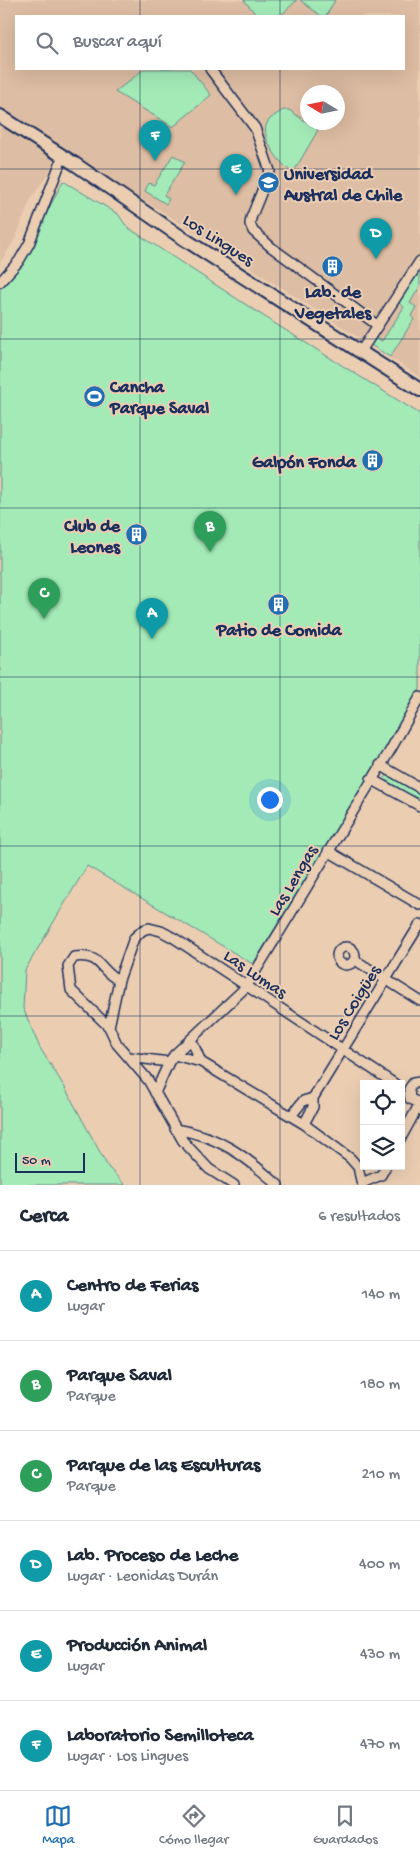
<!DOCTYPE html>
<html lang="es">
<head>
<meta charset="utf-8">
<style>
  :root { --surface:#fff; --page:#f6f6f7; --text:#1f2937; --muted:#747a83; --line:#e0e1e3; --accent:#1f6fb2 }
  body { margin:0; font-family:"Gochi Hand",sans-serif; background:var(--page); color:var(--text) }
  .controls { position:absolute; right:15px; bottom:15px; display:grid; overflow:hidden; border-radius:0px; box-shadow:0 5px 20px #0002 }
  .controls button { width:45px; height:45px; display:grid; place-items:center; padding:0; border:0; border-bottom:1px solid var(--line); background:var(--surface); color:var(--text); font:25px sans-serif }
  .compass { position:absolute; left:300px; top:85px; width:45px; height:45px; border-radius:50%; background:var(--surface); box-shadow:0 5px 20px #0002; rotate:280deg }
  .scale { position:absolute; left:15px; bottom:12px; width:70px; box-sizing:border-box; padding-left:5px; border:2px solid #1b2f5e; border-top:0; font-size:14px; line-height:18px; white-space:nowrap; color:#1b2f5e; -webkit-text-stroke:4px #ebceb2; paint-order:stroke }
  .you { position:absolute; left:269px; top:799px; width:18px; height:18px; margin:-12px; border:4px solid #fff; border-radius:50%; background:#1a73e8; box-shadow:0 0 0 8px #1a73e833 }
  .badge { display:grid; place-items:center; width:32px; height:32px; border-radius:50%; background:var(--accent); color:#fff; font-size:16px; font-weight:700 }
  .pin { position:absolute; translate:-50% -41px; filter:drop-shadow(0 1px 2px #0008) }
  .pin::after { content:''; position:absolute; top:26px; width:18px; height:15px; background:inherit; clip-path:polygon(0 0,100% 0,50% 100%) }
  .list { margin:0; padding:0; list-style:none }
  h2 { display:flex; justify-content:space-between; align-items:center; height:65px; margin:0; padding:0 20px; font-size:21px }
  h2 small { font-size:16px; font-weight:400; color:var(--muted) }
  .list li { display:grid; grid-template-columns:32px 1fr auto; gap:15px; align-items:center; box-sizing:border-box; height:90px; padding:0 20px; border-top:1px solid var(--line) }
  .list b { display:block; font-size:19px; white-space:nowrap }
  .list p { margin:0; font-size:16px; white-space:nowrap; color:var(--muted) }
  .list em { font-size:16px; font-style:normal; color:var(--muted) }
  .icon { flex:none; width:28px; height:28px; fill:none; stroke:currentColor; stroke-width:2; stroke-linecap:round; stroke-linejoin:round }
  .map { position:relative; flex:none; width:420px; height:1185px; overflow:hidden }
  .search { position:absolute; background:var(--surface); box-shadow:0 5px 20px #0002; left:15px; right:15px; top:15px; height:55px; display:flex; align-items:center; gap:12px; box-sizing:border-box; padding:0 18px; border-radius:0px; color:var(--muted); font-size:19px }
  .sheet { height:605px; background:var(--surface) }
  nav { display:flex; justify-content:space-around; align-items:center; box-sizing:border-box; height:70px; border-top:1px solid var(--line); background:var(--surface); font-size:14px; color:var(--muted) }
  nav a { display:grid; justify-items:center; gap:2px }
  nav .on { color:var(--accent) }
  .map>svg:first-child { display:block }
  .built { fill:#ddbda3; fill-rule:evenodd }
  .green { fill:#a3eab7; stroke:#5f8c8a }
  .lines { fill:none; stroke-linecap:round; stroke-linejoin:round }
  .minor-casing { stroke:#1b2f5e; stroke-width:12 }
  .secondary-casing { stroke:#1b2f5e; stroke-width:16 }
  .minor { stroke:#ebceb2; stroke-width:9 }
  .secondary { stroke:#ebceb2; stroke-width:12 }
  .grid { fill:none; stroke:#1b2f5e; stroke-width:1; stroke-opacity:0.55 }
  .labels { text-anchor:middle; stroke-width:4; stroke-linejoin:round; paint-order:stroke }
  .poi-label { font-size:18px; font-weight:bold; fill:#1b2f5e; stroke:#ebceb2; text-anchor:start }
  .street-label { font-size:18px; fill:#1b2f5e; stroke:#ebceb2 }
</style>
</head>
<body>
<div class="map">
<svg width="420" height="1185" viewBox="0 0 420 1185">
  <rect width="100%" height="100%" fill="#ebceb2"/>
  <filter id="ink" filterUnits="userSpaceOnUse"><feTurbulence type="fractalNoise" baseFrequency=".02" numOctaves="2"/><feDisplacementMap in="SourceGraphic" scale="10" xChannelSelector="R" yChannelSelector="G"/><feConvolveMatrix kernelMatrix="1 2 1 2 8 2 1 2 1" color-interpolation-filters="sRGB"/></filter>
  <g filter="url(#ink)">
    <path class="built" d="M0 0H420V377L187 227 68 154 63 156 52 168 31 198 16 237 0 263ZM16 16H404V69H16ZM308 92H338V122H308Z"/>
    <path class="green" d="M244 0H297L280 16H257Z
      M300 0H335L326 16H321Z
      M144 69H190L211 95 173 127 115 92Z
      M283 110H289L318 130 293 173C281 165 255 134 270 119 273 116 279 113 283 110Z
      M173 155 185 162 164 195 169 199 166 204 145 191 149 183 154 185Z
      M63 181 118 214 127 227 274 323 420 414V689L380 758 253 964 87 866 25 970 23 1008 40 1048 64 1086 108 1167 125 1185H0V290L23 259Z
      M420 269V286L410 303 416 307 411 316 414 319 390 357 371 345 376 338 382 341 404 307 399 303Z
      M387 775 420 794V801L384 779Z"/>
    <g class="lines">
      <defs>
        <path id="minor" d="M210 69 255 128 270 171 251 218 250 224 253 231 271 247 377 325
          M0 282 19 261 29 244 63 156
          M361 351 420 261
          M380 765 420 788
          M371 779 420 806
          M328 851 420 905
          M337 956a9 9 0 1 1 18 0a9 9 0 1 1-18 0Z
          M355 960 420 1001
          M109 1027 71 990 68 966 74 957C103 953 99 972 119 980
          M191 1039 201 1062
          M174 1055 201 1062 304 1124 350 1158 358 1167 362 1185
          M129 1057 169 1062
          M155 1093 169 1062 174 1055 246 987 391 749 420 697
          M291 1116 303 1101 313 1098
          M304 1124 313 1107V1098L420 924
          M175 1129C220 1136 245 1156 278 1185
          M401 1138 420 1103 410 1099 409 1089 413 1083 420 1082
          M362 1183 381 1175 386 1166
          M234 1185 209 1169 183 1141 148 1080 117 1044 109 1027 119 980 134 938 143 930 149 928 161 931 174 938 395 1084"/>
        <path id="secondary" d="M0 116 75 164 181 237 420 390"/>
      </defs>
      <use href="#minor" class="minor-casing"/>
      <use href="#secondary" class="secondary-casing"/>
      <use href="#minor" class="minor"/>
      <use href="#secondary" class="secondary"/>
    </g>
  </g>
  <path class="grid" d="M140 0V16M280 0V16M140 69V1185M280 69V1185M0 169H420M0 339H420M0 508H420M0 677H420M0 846H420M0 1016H420"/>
  <defs>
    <symbol id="university-disc" viewBox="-11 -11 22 22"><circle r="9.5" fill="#1f6fb2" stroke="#ebceb2"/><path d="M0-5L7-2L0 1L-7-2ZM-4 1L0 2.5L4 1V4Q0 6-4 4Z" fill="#fff"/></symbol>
    <symbol id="building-disc" viewBox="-11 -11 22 22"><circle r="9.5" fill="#1f6fb2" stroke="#ebceb2"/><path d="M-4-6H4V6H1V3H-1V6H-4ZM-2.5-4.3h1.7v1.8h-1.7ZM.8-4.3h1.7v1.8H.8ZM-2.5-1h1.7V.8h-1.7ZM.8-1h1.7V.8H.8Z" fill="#fff"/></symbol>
    <symbol id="stadium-disc" viewBox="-11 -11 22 22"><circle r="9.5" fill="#1f6fb2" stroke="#ebceb2"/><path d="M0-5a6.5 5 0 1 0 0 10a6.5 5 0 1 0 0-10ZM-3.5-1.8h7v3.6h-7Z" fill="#fff"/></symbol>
  </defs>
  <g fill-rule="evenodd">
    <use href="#university-disc" x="256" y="170" width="25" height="25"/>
    <use href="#building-disc" x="320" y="254" width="25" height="25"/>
    <use href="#stadium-disc" x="82" y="384" width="25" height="25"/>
    <use href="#building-disc" x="360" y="448" width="25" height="25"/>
    <use href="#building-disc" x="124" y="522" width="25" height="25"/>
    <use href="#building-disc" x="266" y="592" width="25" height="25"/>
  </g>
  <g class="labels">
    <g class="poi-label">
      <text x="284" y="179">Universidad<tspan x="284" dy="21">Austral de Chile</tspan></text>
      <text x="333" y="297" text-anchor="middle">Lab. de<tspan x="333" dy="21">Vegetales</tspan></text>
      <text x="110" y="392">Cancha<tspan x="110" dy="21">Parque Saval</tspan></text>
      <text x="356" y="467" text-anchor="end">Galpón Fonda</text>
      <text x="120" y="531" text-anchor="end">Club de<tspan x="120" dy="21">Leones</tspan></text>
      <text x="279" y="635" text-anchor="middle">Patio de Comida</text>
    </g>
    <g class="street-label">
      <text transform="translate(219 239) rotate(33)" y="6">Los Lingues</text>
      <text transform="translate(292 880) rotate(-59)" y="6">Las Lengas</text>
      <text transform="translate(256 973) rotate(34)" y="6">Las Lumas</text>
      <text transform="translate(353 1002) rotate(-58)" y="6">Los Coigües</text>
    </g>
  </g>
</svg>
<div class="controls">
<button><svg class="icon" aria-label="locate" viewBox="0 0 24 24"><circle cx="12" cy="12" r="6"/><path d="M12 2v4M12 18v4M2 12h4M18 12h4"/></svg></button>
<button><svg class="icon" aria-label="layers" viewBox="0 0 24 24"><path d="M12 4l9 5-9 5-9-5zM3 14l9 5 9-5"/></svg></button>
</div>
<svg class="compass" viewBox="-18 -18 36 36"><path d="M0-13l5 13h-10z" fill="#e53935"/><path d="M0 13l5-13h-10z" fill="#747a83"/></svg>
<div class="scale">50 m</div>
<div class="you"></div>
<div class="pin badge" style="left:152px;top:639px;background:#0f9aa8">A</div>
<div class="pin badge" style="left:210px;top:552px;background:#2e9e5b">B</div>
<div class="pin badge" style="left:44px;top:619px;background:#2e9e5b">C</div>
<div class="pin badge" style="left:376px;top:259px;background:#0f9aa8">D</div>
<div class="pin badge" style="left:236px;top:195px;background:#0f9aa8">E</div>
<div class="pin badge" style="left:155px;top:161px;background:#0f9aa8">F</div>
<div class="search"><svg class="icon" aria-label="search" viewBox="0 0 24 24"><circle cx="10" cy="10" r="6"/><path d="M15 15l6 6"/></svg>Buscar aquí</div>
</div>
<section class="sheet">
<h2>Cerca<small>6 resultados</small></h2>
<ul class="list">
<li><span class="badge" style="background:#0f9aa8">A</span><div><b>Centro de Ferias</b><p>Lugar</p></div><em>140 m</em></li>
<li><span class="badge" style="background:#2e9e5b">B</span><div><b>Parque Saval</b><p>Parque</p></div><em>180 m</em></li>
<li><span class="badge" style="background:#2e9e5b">C</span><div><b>Parque de las Esculturas</b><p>Parque</p></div><em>210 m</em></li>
<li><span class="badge" style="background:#0f9aa8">D</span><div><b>Lab. Proceso de Leche</b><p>Lugar · Leonidas Durán</p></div><em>400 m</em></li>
<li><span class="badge" style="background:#0f9aa8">E</span><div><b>Producción Animal</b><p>Lugar</p></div><em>430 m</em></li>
<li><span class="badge" style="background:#0f9aa8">F</span><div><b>Laboratorio Semilloteca</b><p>Lugar · Los Lingues</p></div><em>470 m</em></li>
</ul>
</section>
<nav>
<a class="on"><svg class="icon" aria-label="map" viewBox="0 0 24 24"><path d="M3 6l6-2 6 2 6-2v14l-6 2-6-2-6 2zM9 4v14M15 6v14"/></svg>Mapa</a>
<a><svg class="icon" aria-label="directions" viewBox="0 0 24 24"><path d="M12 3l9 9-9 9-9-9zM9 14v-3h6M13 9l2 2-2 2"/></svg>Cómo llegar</a>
<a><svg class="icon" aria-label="saved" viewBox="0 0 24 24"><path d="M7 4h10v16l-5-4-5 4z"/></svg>Guardados</a>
</nav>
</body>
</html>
